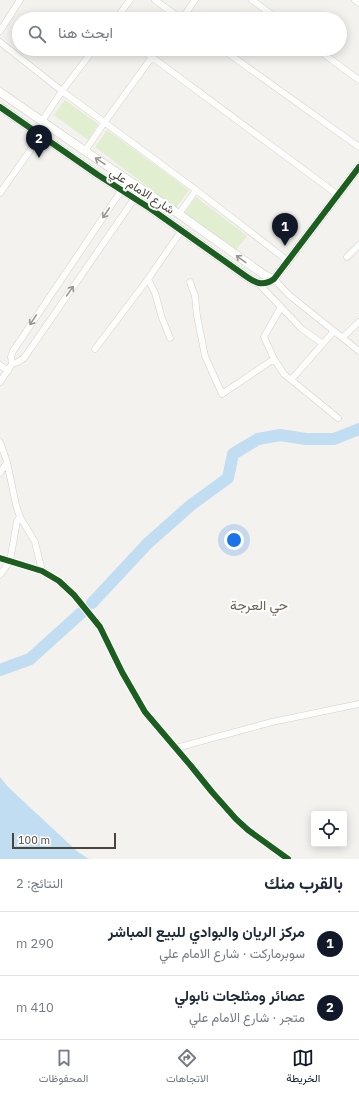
<!DOCTYPE html>
<html lang="ar">
<head>
<meta charset="utf-8">
<style>
  :root { --surface:#fff; --page:#f2f2f3; --text:#1f2937; --muted:#747a83; --line:#e0e1e3; --accent:#111827 }
  body { margin:0; font-family:"IBM Plex Sans",Vazirmatn,sans-serif; background:var(--page); color:var(--text); direction:rtl }
  .controls { position:absolute; right:12px; bottom:12px; display:grid; overflow:hidden; border-radius:4px; box-shadow:0 2px 10px #0003 }
  .controls button { width:36px; height:36px; display:grid; place-items:center; padding:0; border:0; border-bottom:1px solid var(--line); background:var(--surface); color:var(--text); font:20px sans-serif }
  .scale { position:absolute; left:12px; bottom:10px; width:104px; box-sizing:border-box; padding-left:4px; border:2px solid #4b4439; border-top:0; font-size:11px; line-height:14px; white-space:nowrap; color:#4b4439; -webkit-text-stroke:3px #fff; paint-order:stroke }
  .you { position:absolute; left:234px; top:540px; width:14px; height:14px; margin:-10px; border:3px solid #fff; border-radius:50%; background:#1a73e8; box-shadow:0 0 0 6px #1a73e833 }
  .badge { display:grid; place-items:center; width:26px; height:26px; border-radius:50%; background:var(--accent); color:#fff; font-size:13px; font-weight:700 }
  .pin { position:absolute; translate:-50% -33px; filter:drop-shadow(0 1px 2px #0008) }
  .pin::after { content:''; position:absolute; top:21px; width:14px; height:12px; background:inherit; clip-path:polygon(0 0,100% 0,50% 100%) }
  .list { margin:0; padding:0; list-style:none }
  h2 { display:flex; justify-content:space-between; align-items:center; height:52px; margin:0; padding:0 16px; font-size:17px }
  h2 small { font-size:13px; font-weight:400; color:var(--muted) }
  .list li { display:grid; grid-template-columns:26px 1fr auto; gap:12px; align-items:center; box-sizing:border-box; height:64px; padding:0 16px; border-top:1px solid var(--line) }
  .list b { display:block; font-size:15px; white-space:nowrap }
  .list p { margin:0; font-size:13px; white-space:nowrap; color:var(--muted) }
  .list em { font-size:13px; font-style:normal; color:var(--muted) }
  .icon { flex:none; width:22px; height:22px; fill:none; stroke:currentColor; stroke-width:2; stroke-linecap:round; stroke-linejoin:round }
  .map { position:relative; flex:none; width:359px; height:859px; overflow:hidden; direction:ltr }
  .search { position:absolute; background:var(--surface); box-shadow:0 2px 10px #0003; left:12px; right:12px; top:12px; height:44px; display:flex; align-items:center; gap:10px; box-sizing:border-box; padding:0 14px; border-radius:22px; color:var(--muted); font-size:15px }
  .sheet { height:180px; background:var(--surface) }
  nav { display:flex; justify-content:space-around; align-items:center; box-sizing:border-box; height:56px; border-top:1px solid var(--line); background:var(--surface); font-size:11px; color:var(--muted) }
  nav a { display:grid; justify-items:center; gap:2px }
  nav .on { color:var(--accent) }
  .map>svg:first-child { display:block }
  .green { fill:#e1eecf }
  .water { fill:#c0ddf1 }
  .lines { fill:none; stroke-linecap:round; stroke-linejoin:round }
  .river { stroke:#c0ddf1; stroke-width:12 }
  .minor-casing { stroke:#d2d0cb; stroke-width:7 }
  .tertiary-casing { stroke:#d2d0cb; stroke-width:9 }
  .minor { stroke:#fdfdfc; stroke-width:6 }
  .tertiary { stroke:#fdfdfc; stroke-width:8 }
  .cycleway-casing { stroke:#fff; stroke-width:8 }
  .cycleway { stroke:#1b5e20; stroke-width:6 }
  .oneway { stroke:#9b9791 }
  .labels { text-anchor:middle; stroke-width:4; stroke-linejoin:round; paint-order:stroke }
  .street-label { font-size:12px; fill:#4b4439; stroke:#fff }
  .quarter-label { font-size:14px; fill:#6e6250; stroke:#fff }
</style>
</head>
<body>
<div class="map">
<svg width="359" height="859" viewBox="0 0 359 859">
  <rect width="100%" height="100%" fill="#f4f2ee"/>
  <path class="green" d="M65 100 98 124 88 140 54 115Z
    M107 130 189 190 176 208 95 147Z
    M196 197 247 236 235 251 185 213Z"/>
  <path class="water" d="M0 777 8 787 66 841 78 852 89 859H0Z"/>
  <g class="lines">
    <path class="river" d="M92 603 148 543 191 505 228 478 233 454 258 439 280 435 306 439H334L359 429
      M0 670 30 659 81 613"/>
    <defs>
      <path id="minor" d="M155 0 181 19
        M252 0 278 19
        M355 0 359 3
        M116 19 130 0
        M182 19 195 0
        M0 31 20 0
        M0 42 62 91 196 190 288 261
        M141 49 338 195
        M222 49 359 147
        M317 49 359 80
        M42 121 62 91 94 49
        M85 151 104 123 152 57
        M0 193 41 135
        M179 214 196 190
        M347 257 359 245
        M148 279 155 293 162 318 170 338
        M274 279 289 295 359 351
        M190 282 195 296 197 316 205 356 222 394 274 359
        M259 284 302 329 323 344
        M281 307 264 337 274 359 284 374 338 418
        M342 338 359 322
        M95 349 148 279 182 230
        M12 364 18 362 24 358 141 189
        M0 365 8 371
        M291 380 334 331
        M0 382 12 364 11 357 13 351 121 191 129 181
        M0 442 7 462 16 505 20 517 35 542 42 571
        M0 473 7 462
        M0 558 42 571 59 581 74 595 100 627 122 672 145 712 191 766 212 792 236 819 248 830 288 859
        M0 575 10 561 17 521 20 517
        M176 748 272 722 359 704"/>
      <path id="tertiary" d="M0 92 85 151 179 214 263 274 270 278 274 279
        M0 107 98 175 151 209 247 277C257 284 264 286 274 279L359 167"/>
    </defs>
    <use href="#minor" class="minor-casing"/>
    <use href="#tertiary" class="tertiary-casing"/>
    <use href="#minor" class="minor"/>
    <use href="#tertiary" class="tertiary"/>
    <defs>
      <path id="cycleway" d="M0 107 98 175 151 209 247 277C257 284 264 286 274 279L359 167
        M0 558 42 571 59 581 74 595 100 627 122 672 145 712 191 766 212 792 236 819 248 830 288 859"/>
    </defs>
    <use href="#cycleway" class="cycleway-casing"/>
    <use href="#cycleway" class="cycleway"/>
  </g>
  <defs><path id="oneway-shaft" d="M-6 0H5M1.5-3L5.5 0L1.5 3" fill="none" stroke-width="1.6" stroke-linecap="round" stroke-linejoin="round"/></defs>
  <g class="oneway">
    <use href="#oneway-shaft" transform="translate(100 161) rotate(-146)"/>
    <use href="#oneway-shaft" transform="translate(106 213) rotate(124)"/>
    <use href="#oneway-shaft" transform="translate(241 259) rotate(-144)"/>
    <use href="#oneway-shaft" transform="translate(70 291) rotate(-55)"/>
    <use href="#oneway-shaft" transform="translate(33 320) rotate(124)"/>
  </g>
  <g class="labels">
    <g class="street-label">
      <text transform="translate(142 191) rotate(33)" y="4">شارع الامام علي</text>
    </g>
    <g class="quarter-label">
      <text x="259" y="610">حي العرجة</text>
    </g>
  </g>
</svg>
<div class="controls">
<button><svg class="icon" aria-label="locate" viewBox="0 0 24 24"><circle cx="12" cy="12" r="6"/><path d="M12 2v4M12 18v4M2 12h4M18 12h4"/></svg></button>
</div>
<div class="scale">100 m</div>
<div class="you"></div>
<div class="pin badge" style="left:285px;top:246px">1</div>
<div class="pin badge" style="left:39px;top:158px">2</div>
<div class="search"><svg class="icon" aria-label="search" viewBox="0 0 24 24"><circle cx="10" cy="10" r="6"/><path d="M15 15l6 6"/></svg>ابحث هنا</div>
</div>
<section class="sheet">
<h2>بالقرب منك<small>النتائج: 2</small></h2>
<ul class="list">
<li><span class="badge">1</span><div><b>مركز الريان والبوادي للبيع المباشر</b><p>سوبرماركت · شارع الامام علي</p></div><em>290 m</em></li>
<li><span class="badge">2</span><div><b>عصائر ومثلجات نابولي</b><p>متجر · شارع الامام علي</p></div><em>410 m</em></li>
</ul>
</section>
<nav>
<a class="on"><svg class="icon" aria-label="map" viewBox="0 0 24 24"><path d="M3 6l6-2 6 2 6-2v14l-6 2-6-2-6 2zM9 4v14M15 6v14"/></svg>الخريطة</a>
<a><svg class="icon" aria-label="directions" viewBox="0 0 24 24"><path d="M12 3l9 9-9 9-9-9zM9 14v-3h6M13 9l2 2-2 2"/></svg>الاتجاهات</a>
<a><svg class="icon" aria-label="saved" viewBox="0 0 24 24"><path d="M7 4h10v16l-5-4-5 4z"/></svg>المحفوظات</a>
</nav>
</body>
</html>
